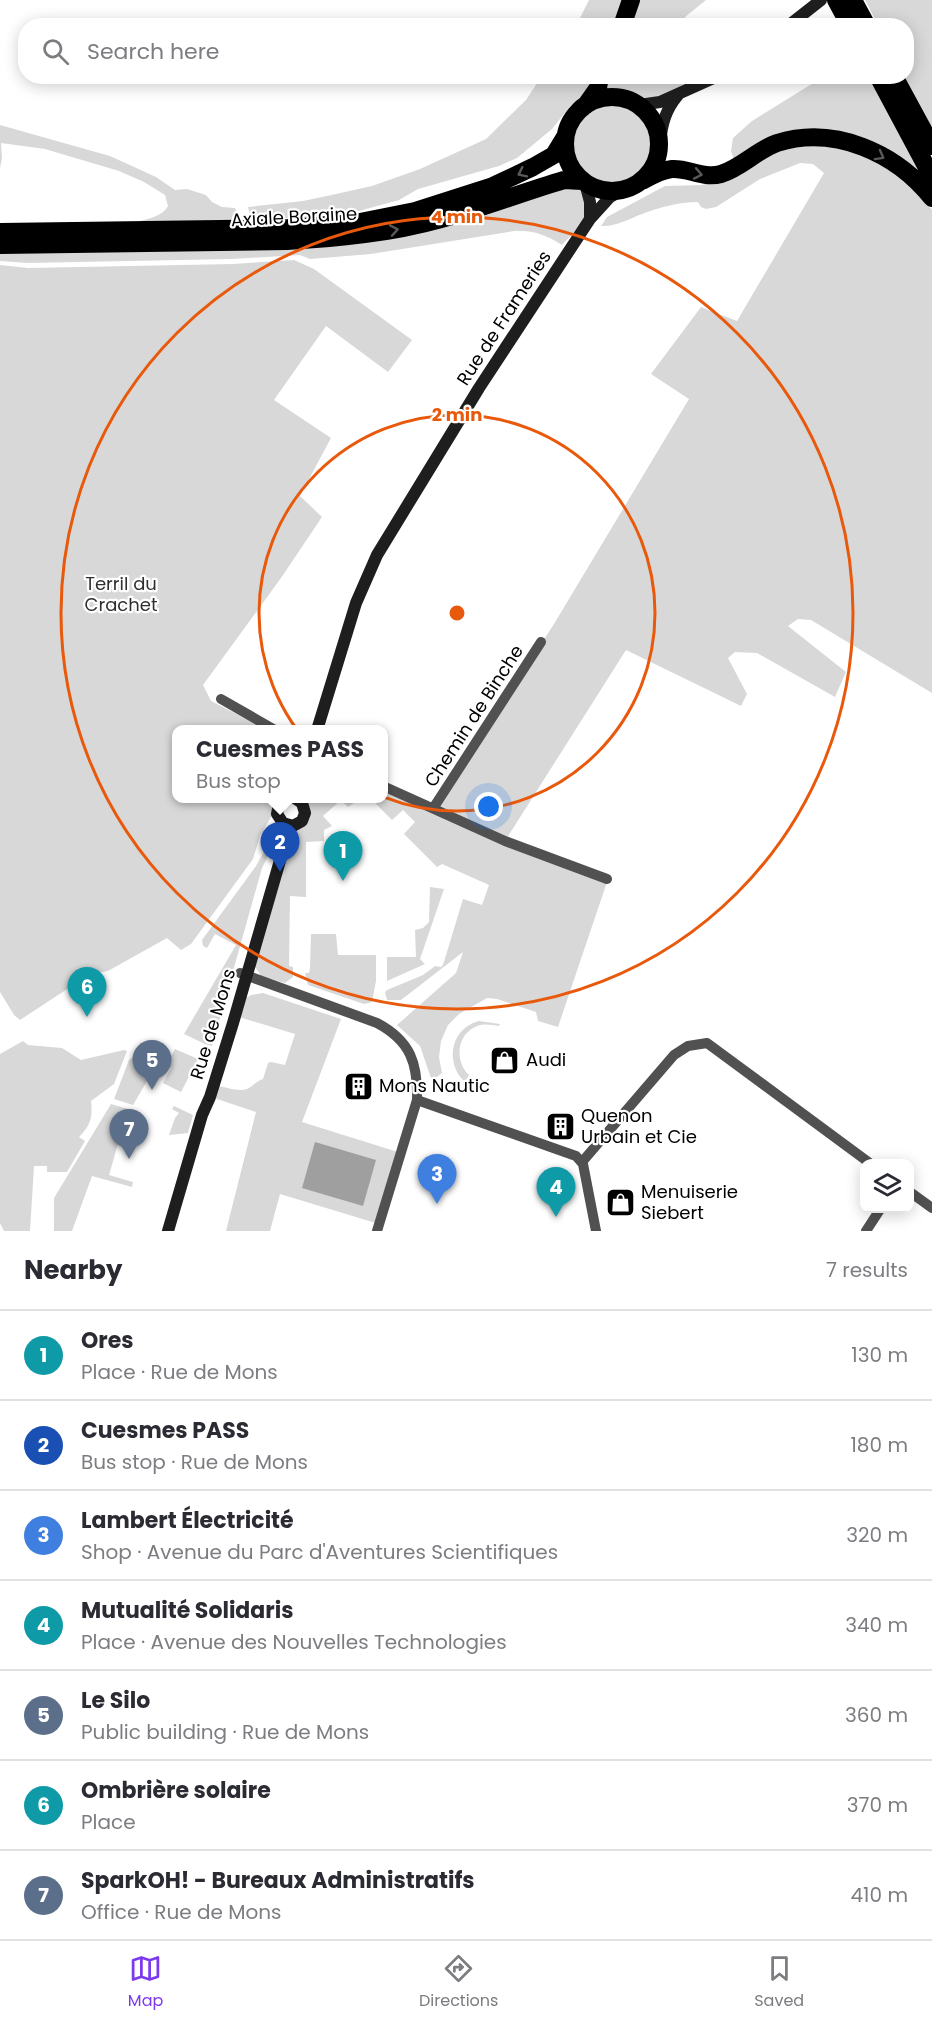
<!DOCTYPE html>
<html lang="en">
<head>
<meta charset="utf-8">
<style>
  :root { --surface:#fff; --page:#f7f7f7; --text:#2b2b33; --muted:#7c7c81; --line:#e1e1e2; --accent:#7c3aed }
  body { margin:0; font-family:Poppins,sans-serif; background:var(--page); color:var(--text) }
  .controls { position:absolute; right:18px; bottom:18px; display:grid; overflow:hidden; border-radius:12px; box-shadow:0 3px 15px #0003 }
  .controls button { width:54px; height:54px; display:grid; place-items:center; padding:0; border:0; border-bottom:2px solid var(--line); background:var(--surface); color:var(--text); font:30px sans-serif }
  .you { position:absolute; left:489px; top:807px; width:21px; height:21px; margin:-15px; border:4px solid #fff; border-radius:50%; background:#1a73e8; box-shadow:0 0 0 9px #1a73e833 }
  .badge { display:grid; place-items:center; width:39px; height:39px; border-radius:50%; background:var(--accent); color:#fff; font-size:20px; font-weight:700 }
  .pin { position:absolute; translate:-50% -50px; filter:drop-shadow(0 2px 3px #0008) }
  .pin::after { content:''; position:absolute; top:32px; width:21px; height:18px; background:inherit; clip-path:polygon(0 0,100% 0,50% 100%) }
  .popup { position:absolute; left:172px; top:725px; width:216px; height:78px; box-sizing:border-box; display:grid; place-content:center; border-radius:12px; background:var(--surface); filter:drop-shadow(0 2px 4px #0005); font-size:20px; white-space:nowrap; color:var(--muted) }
  .popup b { font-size:22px; color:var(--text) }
  .popup::after { content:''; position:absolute; left:50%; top:100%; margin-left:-12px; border:12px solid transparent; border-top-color:var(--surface) }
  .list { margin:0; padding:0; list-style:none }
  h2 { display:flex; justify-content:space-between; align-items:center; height:78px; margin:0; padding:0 24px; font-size:26px }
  h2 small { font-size:20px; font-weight:400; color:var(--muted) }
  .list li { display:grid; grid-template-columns:39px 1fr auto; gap:18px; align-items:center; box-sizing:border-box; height:90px; padding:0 24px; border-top:2px solid var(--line) }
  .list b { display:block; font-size:22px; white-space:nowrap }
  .list p { margin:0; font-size:20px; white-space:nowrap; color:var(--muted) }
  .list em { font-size:20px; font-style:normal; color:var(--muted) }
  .icon { flex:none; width:33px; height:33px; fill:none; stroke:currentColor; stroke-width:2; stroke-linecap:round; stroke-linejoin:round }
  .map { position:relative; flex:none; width:932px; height:1231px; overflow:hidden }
  .search { position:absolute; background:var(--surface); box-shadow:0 3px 15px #0003; left:18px; right:18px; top:18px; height:66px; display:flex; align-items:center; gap:15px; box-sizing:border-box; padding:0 21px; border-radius:24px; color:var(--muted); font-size:22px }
  .sheet { height:708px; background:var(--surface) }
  nav { display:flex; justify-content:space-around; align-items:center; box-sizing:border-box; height:84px; border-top:2px solid var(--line); background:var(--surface); font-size:16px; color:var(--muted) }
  nav a { display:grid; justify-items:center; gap:3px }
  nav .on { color:var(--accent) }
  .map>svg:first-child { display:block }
  .green { fill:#d8d8d8 }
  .water { fill:#9f9f9f }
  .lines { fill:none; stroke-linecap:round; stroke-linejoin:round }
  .street { stroke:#515151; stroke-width:10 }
  .secondary { stroke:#1e1e1e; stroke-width:12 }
  .highway { stroke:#000; stroke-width:18 }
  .oneway { stroke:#595959 }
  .ring { fill:none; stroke:#e8590c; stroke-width:3 }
  .labels { text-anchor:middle; stroke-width:4.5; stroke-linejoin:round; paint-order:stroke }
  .street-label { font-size:18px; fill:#000; stroke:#fff }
  .park-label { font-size:18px; fill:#2f2f2f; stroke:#fff }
  .poi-label { font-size:18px; fill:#000; stroke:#fff; text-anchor:start }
  .centre { fill:#e8590c; stroke:#fff; stroke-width:3 }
  .ring-label { font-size:18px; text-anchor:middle; font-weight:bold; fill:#e8590c; stroke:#fff; stroke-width:4.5; stroke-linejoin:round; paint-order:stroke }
</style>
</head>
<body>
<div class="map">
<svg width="932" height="1231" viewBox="0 0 932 1231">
  <rect width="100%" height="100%" fill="#fff"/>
  <path class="green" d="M589 0H624L615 25 576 26Z
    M637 0H706L685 17 692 25 627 26Z
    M865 0H932V127L905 77 906 26 878 25Z
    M541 77H594L581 100 571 105 552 129 517 158 499 166 418 189 399 200 359 211 298 218 251 219 248 207 303 201 336 194 372 186 420 169 486 139 526 100Z
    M605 77H702L658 99H638L624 94H601Z
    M823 77H868L884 106 889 110 927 180 835 136 734 160 731 151 733 138 752 121Z
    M572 144a41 41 0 1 1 82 0a41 41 0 1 1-82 0Z
    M0 125 110 156 156 177 175 190 187 189 206 195 212 202 222 207 235 208 238 215 231 220 136 222C147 219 162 217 168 206L165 195 144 182 119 171 45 149 1 143 2 158 0 168Z
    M825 144 881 162 925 200 932 210V693L811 620 798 619 788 626 846 672 835 697 757 653 735 652 728 658 747 694 741 706 626 650 505 841 434 807 554 624 689 399 651 374 701 307 737 321 824 173 813 164 800 163 760 179 716 207 706 209 701 207 698 202C679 202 660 207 642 214 629 219 615 227 601 226L607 217 665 186 702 185 732 175 749 164 785 149Z
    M553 188H580C596 214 579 227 562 245 546 235 533 230 514 231L371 254 310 259 300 255 232 259 28 263 0 261V245L287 241Z
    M294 260 314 269 412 340 388 372 326 326 274 400 331 438 300 496 322 517 281 578 203 685 211 701 258 725 257 729 176 730V798L279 799 273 806 271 817 260 836 253 859 191 944 181 950 167 938 108 971 90 974 20 1020 14 1015 0 992V265L28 268 233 264Z
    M384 791 607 882 558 1027 538 1021 536 1012 497 999 487 998 459 1014 448 1025 441 1041 439 1057 442 1073 432 1081 420 1046 397 1025 456 973 463 952 401 1000H387L385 992 387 990 423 975 435 966 441 967 443 965 463 899 482 905 489 885 442 864 437 867 404 834 415 822 403 810 392 820 371 799 383 798Z
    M306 799H360L348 807 341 800 323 816 332 826 324 830V841L306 842V897L290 896 289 966 293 967V977L285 983 261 976 254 965 273 897 277 892 291 837 302 827 309 814Z
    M275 829C276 842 268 856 262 868L212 1046 205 1044 184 1034 236 945 215 934 207 948 203 946 202 940 256 866 267 846 271 832Z
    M430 887 444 889 420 959 425 964 387 981V957H416L415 930 423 928 429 922Z
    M311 934H336L338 955H376V981L372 1002 364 1004 308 985 305 973H309L310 968Z
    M263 993 341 1019 302 1122 401 1153 379 1224 280 1194 270 1231H226L256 1112 214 1098 218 1086C226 1087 238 1092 247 1089 253 1086 257 1081 263 1079L268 1063 271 1062 285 1065 295 1034 239 1017 244 999 251 995Z
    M479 1021 500 1024 499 1026C491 1025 483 1023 475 1027 456 1036 455 1062 469 1075L465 1082C444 1063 451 1028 479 1021Z
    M23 1041 28 1045 62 1048 81 1060 124 1050 127 1051 114 1084 91 1101C93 1118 90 1126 79 1137L85 1141 67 1172H47V1166H34L30 1231H4L0 1223V1054Z
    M146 1044 164 1052 133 1105 114 1099 129 1060 137 1054 140 1055Z
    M175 1049 198 1059 181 1092 163 1083 171 1068 166 1065Z
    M111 1104 128 1109 109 1175 133 1182 132 1187 92 1176 72 1231H54V1198Z
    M174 1106 193 1115 188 1133 169 1135 175 1118 179 1113 172 1109Z"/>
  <path class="water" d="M315 1142 376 1160 363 1206 302 1188Z"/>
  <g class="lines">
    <path class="street" d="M221 699 275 730
      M383 786 505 841 607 879
      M434 807 541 642
      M240 973 377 1023C411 1041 418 1064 417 1100L377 1231
      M417 1100 576 1156 583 1164 596 1231
      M582 1162 674 1055 688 1046 707 1043 871 1164
      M910 1192 932 1208
      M866 1231 881 1208"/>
    <path class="secondary" d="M788 26 821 0
      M639 105 660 102 718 76
      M660 142C662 123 666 109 678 95
      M585 183 590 202V219
      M317 730 356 603 377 555 479 388 590 219 610 197 622 190
      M287 798 279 804 277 814 283 823 293 826 302 821 305 813 302 803 295 798
      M168 1231 202 1115 210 1097 233 1023 290 826"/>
    <path class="highway" d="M836 0 850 26
      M853 0 867 26
      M622 26 631 0
      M878 76 932 177
      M894 76 932 146
      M565 144a47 47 0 1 1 94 0a47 47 0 1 1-94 0Z
      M586 105 598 88 600 76
      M642 181C651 176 661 170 672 169 689 168 703 179 721 174 741 168 757 150 777 143 835 125 896 153 932 198
      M0 232 288 228 355 223 415 211 493 186 533 167 554 155 565 137
      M0 245 287 241C339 238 391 233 441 219 483 208 523 192 564 180L582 181"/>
  </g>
  <defs><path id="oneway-chevron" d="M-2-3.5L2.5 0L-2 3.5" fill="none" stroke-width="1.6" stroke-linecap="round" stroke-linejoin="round" transform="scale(1.5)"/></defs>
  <g class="oneway">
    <use href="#oneway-chevron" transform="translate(880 156) rotate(29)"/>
    <use href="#oneway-chevron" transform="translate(522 173) rotate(154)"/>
    <use href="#oneway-chevron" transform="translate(698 174) rotate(11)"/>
    <use href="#oneway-chevron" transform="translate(394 230) rotate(-10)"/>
  </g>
  <g class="ring">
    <circle cx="457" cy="613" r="198"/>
    <circle cx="457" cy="613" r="396"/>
  </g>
  <defs>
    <symbol id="shop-square" viewBox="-11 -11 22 22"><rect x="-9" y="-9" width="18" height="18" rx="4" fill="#000" stroke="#fff"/><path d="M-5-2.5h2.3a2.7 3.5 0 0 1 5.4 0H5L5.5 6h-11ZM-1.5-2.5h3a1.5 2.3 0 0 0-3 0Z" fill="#fff"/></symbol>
    <symbol id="building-square" viewBox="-11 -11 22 22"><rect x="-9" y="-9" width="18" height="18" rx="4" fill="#000" stroke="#fff"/><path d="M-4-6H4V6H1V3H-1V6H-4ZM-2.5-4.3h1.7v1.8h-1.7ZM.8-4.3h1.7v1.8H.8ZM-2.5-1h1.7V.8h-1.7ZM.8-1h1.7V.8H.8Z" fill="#fff"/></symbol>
  </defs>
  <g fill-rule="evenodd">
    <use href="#shop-square" x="488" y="1044" width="33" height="33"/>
    <use href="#building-square" x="342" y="1070" width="33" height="33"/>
    <use href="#building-square" x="544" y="1110" width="33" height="33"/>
    <use href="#shop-square" x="604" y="1186" width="33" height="33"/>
  </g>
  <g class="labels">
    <g class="street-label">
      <text transform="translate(294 217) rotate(-3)" y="6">Axiale Boraine</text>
      <text transform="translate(504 318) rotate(-57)" y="6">Rue de Frameries</text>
      <text transform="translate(474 716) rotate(-57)" y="6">Chemin de Binche</text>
      <text transform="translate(213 1024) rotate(-73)" y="6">Rue de Mons</text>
    </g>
    <g class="park-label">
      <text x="121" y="590">Terril du<tspan x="121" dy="21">Crachet</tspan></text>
    </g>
    <g class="poi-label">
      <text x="526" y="1066">Audi</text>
      <text x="379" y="1092">Mons Nautic</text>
      <text x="581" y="1122">Quenon<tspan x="581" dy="21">Urbain et Cie</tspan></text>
      <text x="641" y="1198">Menuiserie<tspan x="641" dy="21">Siebert</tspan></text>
    </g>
  </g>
  <circle cx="457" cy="613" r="9" class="centre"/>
  <g class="ring-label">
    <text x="457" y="223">4 min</text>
    <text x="457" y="421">2 min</text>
  </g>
</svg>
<div class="controls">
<button><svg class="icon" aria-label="layers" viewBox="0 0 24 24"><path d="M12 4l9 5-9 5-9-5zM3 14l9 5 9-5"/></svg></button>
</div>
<div class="you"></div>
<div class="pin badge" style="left:343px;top:881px;background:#0f9aa8">1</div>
<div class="pin badge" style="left:280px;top:872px;background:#1a4fb4">2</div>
<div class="popup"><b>Cuesmes PASS</b>Bus stop</div>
<div class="pin badge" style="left:437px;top:1204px;background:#3f7fe0">3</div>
<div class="pin badge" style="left:556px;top:1217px;background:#0f9aa8">4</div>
<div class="pin badge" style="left:152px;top:1090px;background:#5c6f8a">5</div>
<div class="pin badge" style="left:87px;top:1017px;background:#0f9aa8">6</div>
<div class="pin badge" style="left:129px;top:1159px;background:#5c6f8a">7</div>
<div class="search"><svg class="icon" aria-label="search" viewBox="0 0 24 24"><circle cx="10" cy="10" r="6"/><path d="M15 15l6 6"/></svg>Search here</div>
</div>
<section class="sheet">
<h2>Nearby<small>7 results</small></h2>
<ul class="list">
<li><span class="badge" style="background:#0f9aa8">1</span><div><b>Ores</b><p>Place · Rue de Mons</p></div><em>130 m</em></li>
<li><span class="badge" style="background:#1a4fb4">2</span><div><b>Cuesmes PASS</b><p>Bus stop · Rue de Mons</p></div><em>180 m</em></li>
<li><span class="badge" style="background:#3f7fe0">3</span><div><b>Lambert Électricité</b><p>Shop · Avenue du Parc d'Aventures Scientifiques</p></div><em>320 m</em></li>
<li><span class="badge" style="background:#0f9aa8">4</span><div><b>Mutualité Solidaris</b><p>Place · Avenue des Nouvelles Technologies</p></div><em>340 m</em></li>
<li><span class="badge" style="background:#5c6f8a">5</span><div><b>Le Silo</b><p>Public building · Rue de Mons</p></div><em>360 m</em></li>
<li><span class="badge" style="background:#0f9aa8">6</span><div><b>Ombrière solaire</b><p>Place</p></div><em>370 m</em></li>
<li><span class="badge" style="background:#5c6f8a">7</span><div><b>SparkOH! - Bureaux Administratifs</b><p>Office · Rue de Mons</p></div><em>410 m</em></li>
</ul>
</section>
<nav>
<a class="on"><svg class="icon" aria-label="map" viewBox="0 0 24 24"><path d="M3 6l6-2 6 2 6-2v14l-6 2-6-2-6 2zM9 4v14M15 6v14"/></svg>Map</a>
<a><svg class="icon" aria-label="directions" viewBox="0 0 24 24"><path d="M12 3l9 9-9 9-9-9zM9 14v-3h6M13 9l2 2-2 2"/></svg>Directions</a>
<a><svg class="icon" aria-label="saved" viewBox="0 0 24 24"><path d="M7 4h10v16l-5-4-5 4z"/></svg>Saved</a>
</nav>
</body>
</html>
